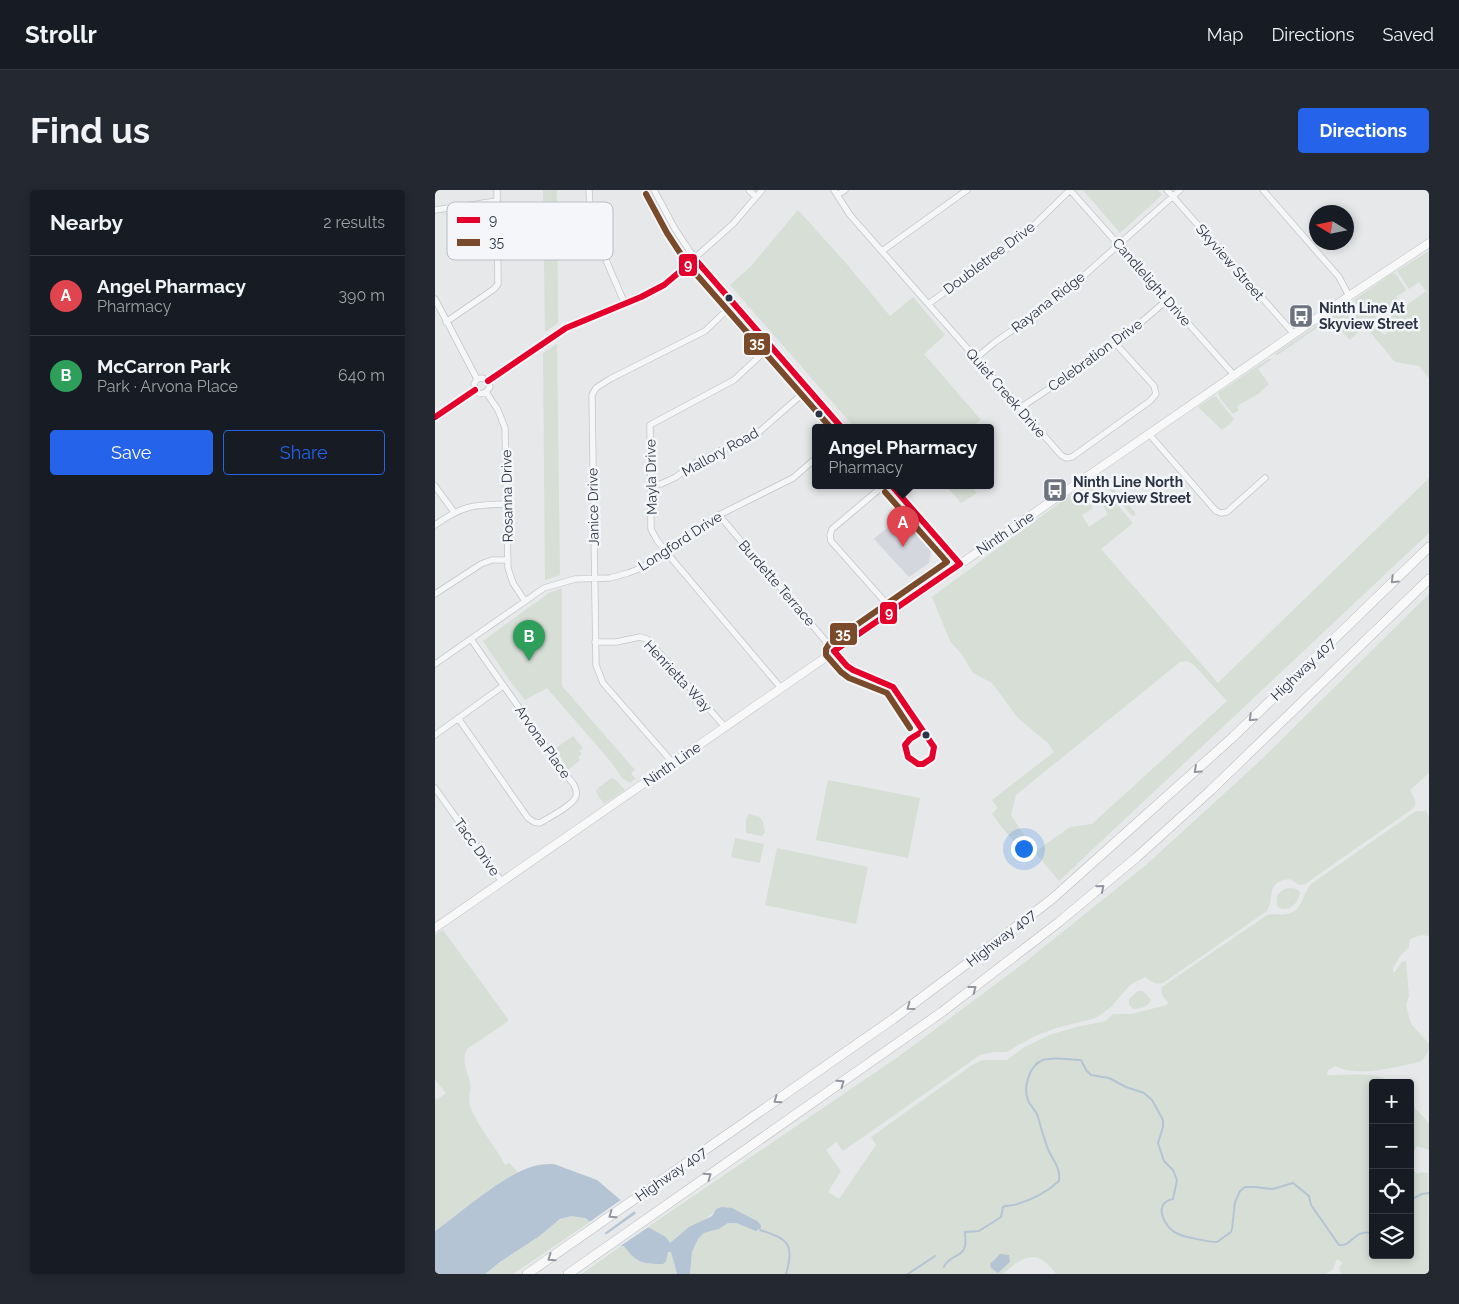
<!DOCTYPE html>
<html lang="en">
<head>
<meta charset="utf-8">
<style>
  :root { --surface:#171b24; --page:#242831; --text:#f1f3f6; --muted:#9ea1a6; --line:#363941; --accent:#2563eb }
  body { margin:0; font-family:Raleway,sans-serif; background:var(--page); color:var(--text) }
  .controls { position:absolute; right:15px; bottom:15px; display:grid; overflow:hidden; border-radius:5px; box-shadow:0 2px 8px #0003 }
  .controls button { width:45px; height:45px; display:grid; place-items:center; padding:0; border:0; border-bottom:1px solid var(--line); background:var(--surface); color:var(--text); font:25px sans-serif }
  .compass { position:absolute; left:874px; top:15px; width:45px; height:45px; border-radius:50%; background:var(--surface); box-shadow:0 2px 8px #0003; rotate:280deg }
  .you { position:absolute; left:588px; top:658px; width:18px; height:18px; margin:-12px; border:4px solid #fff; border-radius:50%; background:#1a73e8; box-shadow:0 0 0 8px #1a73e833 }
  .badge { display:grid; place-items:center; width:32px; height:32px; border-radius:50%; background:var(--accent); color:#fff; font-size:16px; font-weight:700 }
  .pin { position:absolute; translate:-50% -41px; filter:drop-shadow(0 1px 2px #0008) }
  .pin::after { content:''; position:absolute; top:26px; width:18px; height:15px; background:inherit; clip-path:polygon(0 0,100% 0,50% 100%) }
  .popup { position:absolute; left:377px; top:234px; width:182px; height:65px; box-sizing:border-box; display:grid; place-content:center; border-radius:5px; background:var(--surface); filter:drop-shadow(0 1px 4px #0005); font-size:16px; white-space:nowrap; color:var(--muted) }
  .popup b { font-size:19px; color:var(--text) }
  .popup::after { content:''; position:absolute; left:50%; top:100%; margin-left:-10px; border:10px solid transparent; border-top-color:var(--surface) }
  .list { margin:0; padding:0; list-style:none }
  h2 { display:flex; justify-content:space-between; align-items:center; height:65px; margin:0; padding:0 20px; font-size:21px }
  h2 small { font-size:16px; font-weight:400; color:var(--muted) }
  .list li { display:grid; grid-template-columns:32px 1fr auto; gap:15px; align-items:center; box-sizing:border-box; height:80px; padding:0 20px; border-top:1px solid var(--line) }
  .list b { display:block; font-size:19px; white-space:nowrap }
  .list p { margin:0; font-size:16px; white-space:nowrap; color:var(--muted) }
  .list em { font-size:16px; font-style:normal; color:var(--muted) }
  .actions { display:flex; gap:10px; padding:15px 20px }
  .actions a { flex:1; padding:11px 0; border:1px solid var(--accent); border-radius:5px; text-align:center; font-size:18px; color:var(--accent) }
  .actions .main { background:var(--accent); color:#fff }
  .icon { flex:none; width:28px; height:28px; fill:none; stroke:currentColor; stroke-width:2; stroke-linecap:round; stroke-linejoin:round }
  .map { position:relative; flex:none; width:994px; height:1084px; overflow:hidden; border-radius:5px }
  header { display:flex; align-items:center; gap:30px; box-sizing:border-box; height:70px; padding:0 25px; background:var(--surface); border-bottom:1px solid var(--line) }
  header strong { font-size:24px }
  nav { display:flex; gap:28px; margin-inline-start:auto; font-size:18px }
  .intro { display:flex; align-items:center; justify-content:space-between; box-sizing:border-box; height:120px; padding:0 30px }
  h1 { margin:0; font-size:35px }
  .button { padding:12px 22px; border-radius:5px; background:var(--accent); color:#fff; font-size:18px; font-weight:700 }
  main { display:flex; gap:30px; padding:0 30px }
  aside { flex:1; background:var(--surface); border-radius:5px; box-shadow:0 2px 8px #0003 }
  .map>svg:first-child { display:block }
  .built { fill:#d4d7dd }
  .green { fill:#d6ded6; fill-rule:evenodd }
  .water { fill:#b4c4d5 }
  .pier { fill:#e6e8ea }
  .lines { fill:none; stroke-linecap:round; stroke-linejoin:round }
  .stream { stroke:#b4c4d5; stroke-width:2 }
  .minor-casing { stroke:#c4c6c8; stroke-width:7 }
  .major-casing { stroke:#c2c5c8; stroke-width:9 }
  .highway-casing { stroke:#b8bbbf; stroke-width:10 }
  .minor { stroke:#f5f6f7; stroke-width:5.5 }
  .major { stroke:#f8f8f8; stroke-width:8 }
  .highway { stroke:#f8f8f8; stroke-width:9 }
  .bus-1-casing { stroke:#f4f6f9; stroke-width:10 }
  .bus-2-casing { stroke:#f4f6f9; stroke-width:10 }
  .bus-1 { stroke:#e4002b; stroke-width:6 }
  .bus-2 { stroke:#7a4b2a; stroke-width:6 }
  .oneway { stroke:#92969e }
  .bus-dot { fill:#2b3445; stroke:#f4f6f9; stroke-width:2 }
  .labels { text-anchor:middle; stroke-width:5; stroke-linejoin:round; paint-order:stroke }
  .street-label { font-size:14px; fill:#2b3445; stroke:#f4f6f9 }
  .poi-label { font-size:14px; font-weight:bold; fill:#2b3445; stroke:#f4f6f9; text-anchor:start }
  .key { fill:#f4f6f9; stroke:#b8bcc3; stroke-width:1 }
  .key-label { font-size:14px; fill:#2b3445 }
  .line-badge { stroke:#f4f6f9; stroke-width:2 }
  .badge-label { font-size:14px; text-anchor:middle; font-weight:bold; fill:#fff }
</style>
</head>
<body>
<header>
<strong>Strollr</strong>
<nav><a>Map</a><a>Directions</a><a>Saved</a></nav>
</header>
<div class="intro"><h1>Find us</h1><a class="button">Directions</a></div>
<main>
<aside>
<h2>Nearby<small>2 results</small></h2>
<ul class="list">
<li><span class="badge" style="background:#e0444e">A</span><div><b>Angel Pharmacy</b><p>Pharmacy</p></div><em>390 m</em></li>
<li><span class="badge" style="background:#2e9e5b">B</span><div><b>McCarron Park</b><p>Park · Arvona Place</p></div><em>640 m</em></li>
</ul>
<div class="actions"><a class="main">Save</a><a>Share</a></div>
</aside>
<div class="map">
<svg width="994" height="1084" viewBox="0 0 994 1084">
  <rect width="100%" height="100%" fill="#e6e8ea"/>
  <path class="built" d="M468 324 497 356 494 373 474 387 439 349Z"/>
  <path class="green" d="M108 0H122L123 133 110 142Z
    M648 0H723L727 5 685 43Z
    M363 20 410 72 455 126 478 107 510 145 489 164 546 230 534 238H420L295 95 316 76Z
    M994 61V188L984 176 960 172 930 136 915 150 895 129 841 166V163L915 113C923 123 930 122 941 125L940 129 941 131 938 133 949 145 956 139 950 131 956 125 946 114C935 117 925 123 919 110L958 83 961 84 971 100 961 107 969 117 991 101 984 92 974 99 962 81Z
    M122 154 125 385 110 390 108 163Z
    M833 169H837L823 179 834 194 823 204 802 216 804 220 798 224 785 208 783 203Z
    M779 206 781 207 799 229 795 234 787 240 763 217Z
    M659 288 664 291 667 298 666 303 660 307 653 303 648 296Z
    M994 288V343L624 691 600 662C583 663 567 636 557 624L563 618 557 610 619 562 613 553 584 529 557 493 538 483 528 466 515 451 497 407 642 300H645L658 318 647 325 654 337 673 324 665 310 672 303 698 333 666 359 783 493ZM752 471 759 475 792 511 657 634 635 637 600 662 576 625 581 605 745 472Z
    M670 294 674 297 676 296 700 322V326H697Z
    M511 296H536L542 303 526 313Z
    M127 398V496L200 580 196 583 200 589 195 593 187 588 176 572 112 498 90 510 75 491 48 451 114 403Z
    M994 404V583L975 600 980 610V616L976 620 870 694 864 695 855 689C830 691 840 708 832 721L728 793C719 795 717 791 710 787L695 795 676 817 661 828 621 838 600 846 571 862H559L545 865 408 961 401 952 391 960 406 981 393 1002 404 1009 441 955 436 947 537 875 547 870H572L588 858 614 845 642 837 671 831 678 824H696L732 815 733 812C728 807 725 803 727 797L832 725C840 723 845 726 852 724 868 721 867 705 876 694L981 621H991L994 627V746L986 745 975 749 974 753V757L966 765 958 778V782H960L967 772 971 771 974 806 971 815 974 827 977 835 994 854C994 860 992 866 986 871 982 873 975 874 970 875 948 880 921 886 900 876L893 880 892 885C908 886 943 880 956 893H938V1065H975V979L983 984 986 982 993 983 994 1084H906L904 1077 908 1073 902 1069 898 1079 891 1084H621C602 1057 588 1066 568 1084H255L257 1062 263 1049 269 1043 284 1039 293 1033H301L324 1041 326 1038V1035L321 1031 291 1017 281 1019C271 1033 249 1037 236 1053H235L231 1047 213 1037 463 867 589 773 711 675 827 569Z
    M138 546 148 558 144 561 147 564 143 567 145 570 133 580 121 558Z
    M177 588 182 591 190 600 169 614 162 604 161 598 166 603 163 598Z
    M393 590 485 608 473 668 381 650Z
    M314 624 325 627 328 632 330 642 327 646 311 643V629Z
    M300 648 329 654 325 673 296 667Z
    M342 658 433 677 421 734 330 715Z
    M856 698 862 699 865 702C864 713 852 725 842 716V705L849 699Z
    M8 740 73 829 72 832 32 859C26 870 33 882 35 893 37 900 32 907 35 915 39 932 61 957 70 975L74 973 83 982 56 999 0 1041V908L2 910 11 903 0 890V745Z
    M703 801H708L716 810C712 818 706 818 698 819L694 815V809Z
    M975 913 994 933V960L982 956 975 968Z
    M136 1026 147 1027 155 1032 78 1084H50C66 1070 85 1060 102 1047 113 1040 122 1028 136 1026Z
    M186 1056H189C201 1073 208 1074 228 1074L233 1061 236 1062 242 1084H147Z"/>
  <path class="water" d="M119 974 162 990 202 1024 213 1037 231 1047 235 1053 254 1037 277 1026 281 1019 287 1017 297 1018 322 1031 326 1035V1038L321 1041 301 1033H293L284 1039 269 1043 263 1049 257 1062 255 1084H242L236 1062H233L231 1071 228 1074C208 1074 201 1073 189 1056H186L150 1028 136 1026 125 1029 103 1047 65 1072 50 1084H0V1041C26 1023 73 980 104 975 109 974 114 974 119 974Z
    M565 1064 574 1065 575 1072 563 1083 556 1078 555 1074Z"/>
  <path class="pier" d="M187 1009 201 1020 167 1045 153 1033Z
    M203 1022 215 1036 184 1057 169 1046Z"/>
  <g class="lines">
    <path class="stream" d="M975 1010 987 1004 994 1003
      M325 1040C353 1049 360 1054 351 1084
      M509 1077C513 1066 528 1067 530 1056 531 1051 530 1046 530 1042L544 1041 566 1027 568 1017C572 1015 575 1016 579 1015 597 1010 611 1003 624 991 626 978 618 971 613 959 609 948 606 938 603 927 601 920 595 916 593 910 588 898 594 875 608 870 619 866 635 870 646 870L651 880 656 885 674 888 691 897 709 903 717 910 728 930V937L723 953 729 971 738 980 742 990 738 1009C717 1013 729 1038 743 1044 750 1047 774 1052 782 1052L796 1042 797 1039 800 1012 805 1001 810 997H820L838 999 858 993 874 1006 876 1015 904 1055C918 1057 917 1039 938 1043
      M473 1084 500 1066"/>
    <defs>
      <path id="minor" d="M154 0C154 38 175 79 190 114
        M219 0 240 39 260 69 407 238
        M314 0 321 7
        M399 0 415 25 626 265 631 268 637 267 715 211 721 204 719 196 681 154
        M635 0 799 185
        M732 0 859 144
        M828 0 904 87 914 106
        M402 5 410 0
        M0 20 62 11
        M447 61 532 0
        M0 109 42 189
        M493 114 573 58 595 39 635 0
        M11 132 59 99 63 94 62 0
        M336 157 329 162 299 190 215 235 216 339 222 350 231 362 346 498
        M541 168 559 153 626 106 745 0
        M53 191 131 138 206 107 229 95 298 34 327 0
        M40 200 45 204 51 202 55 197 53 191
        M40 200 39 194 42 189 47 188 53 191
        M51 202 63 220 70 238 73 378 78 393 90 411
        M585 218 681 154 732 110
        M0 227 40 200
        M714 244 781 321 786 323 792 322 830 288
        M215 294H226L241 287 260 273 324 242 373 199
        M0 296 19 322
        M448 296 397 339 395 345 396 351 458 421
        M457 296 525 374
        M284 325 399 461
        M0 335C28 315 38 315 72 314
        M0 404 46 374 57 370H72
        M160 452H181L205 447 212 449 290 537
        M0 474 109 398 140 389 175 388 193 383 206 378 231 362 284 325 358 288 380 269
        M23 528 93 628 99 632 105 633C113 628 139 615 141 606 144 595 130 586 125 578 97 534 65 492 36 449
        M0 545 68 496
        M238 573 168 493 161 475 157 205 161 198 175 189 270 141 293 119 300 115
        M0 598 67 692"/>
      <path id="major" d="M0 738 518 379 914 106 994 53"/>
      <path id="highway" d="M92 1084 458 829 574 742 617 709 798 547 994 357
        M133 1084 507 822 624 732 702 667 775 601 994 389"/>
    </defs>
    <use href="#minor" class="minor-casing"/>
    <use href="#major" class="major-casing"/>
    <use href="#highway" class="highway-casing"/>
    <use href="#minor" class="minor"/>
    <use href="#major" class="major"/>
    <use href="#highway" class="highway"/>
    <defs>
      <path id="bus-1" d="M53 191 131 138 206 107 229 95 260 69 407 238
        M0 227 40 200
        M457 296 525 374 399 461 412 476 418 480 458 497 488 541
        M488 541 499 557 497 568 488 574H483L473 567 470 555 475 549Z"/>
      <path id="bus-2" d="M211 4 232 43 253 75 396 238
        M450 302 512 372 394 454 391 459V465L406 482 414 488 452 503 475 538"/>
    </defs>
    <use href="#bus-1" class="bus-1-casing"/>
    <use href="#bus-2" class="bus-2-casing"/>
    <use href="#bus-1" class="bus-1"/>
    <use href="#bus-2" class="bus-2"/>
  </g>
  <defs><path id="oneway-chevron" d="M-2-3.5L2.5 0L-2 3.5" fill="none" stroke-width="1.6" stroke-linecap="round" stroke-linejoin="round" transform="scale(1.25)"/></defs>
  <g class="oneway">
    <use href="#oneway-chevron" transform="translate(959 390) rotate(136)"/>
    <use href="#oneway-chevron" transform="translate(817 528) rotate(136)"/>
    <use href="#oneway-chevron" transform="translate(762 580) rotate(138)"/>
    <use href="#oneway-chevron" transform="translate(666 698) rotate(-40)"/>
    <use href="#oneway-chevron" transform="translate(538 799) rotate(-37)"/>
    <use href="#oneway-chevron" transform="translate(475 817) rotate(144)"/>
    <use href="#oneway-chevron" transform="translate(406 893) rotate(-35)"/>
    <use href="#oneway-chevron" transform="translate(342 910) rotate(145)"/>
    <use href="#oneway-chevron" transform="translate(273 986) rotate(-35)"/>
    <use href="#oneway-chevron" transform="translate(177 1025) rotate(145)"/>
    <use href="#oneway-chevron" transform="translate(116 1068) rotate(145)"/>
  </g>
  <defs>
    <symbol id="bus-square" viewBox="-11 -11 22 22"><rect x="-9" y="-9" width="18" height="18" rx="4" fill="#6c737f" stroke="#f4f6f9"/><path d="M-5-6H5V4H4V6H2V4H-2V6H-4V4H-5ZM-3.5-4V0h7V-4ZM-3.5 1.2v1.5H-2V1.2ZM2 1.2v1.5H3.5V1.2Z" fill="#fff"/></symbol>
  </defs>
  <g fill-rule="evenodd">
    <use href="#bus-square" x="852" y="112" width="28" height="28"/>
    <use href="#bus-square" x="606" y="286" width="28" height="28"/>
  </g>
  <g class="bus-dot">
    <circle cx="294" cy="108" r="4.5"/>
    <circle cx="384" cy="224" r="4.5"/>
    <circle cx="491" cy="545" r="4.5"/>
  </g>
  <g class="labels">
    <g class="street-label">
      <text transform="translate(554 68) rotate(-37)" y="5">Doubletree Drive</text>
      <text transform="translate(795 72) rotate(49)" y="5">Skyview Street</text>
      <text transform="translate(717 92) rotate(49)" y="5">Candlelight Drive</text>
      <text transform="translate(613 112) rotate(-38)" y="5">Rayana Ridge</text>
      <text transform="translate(660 165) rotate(-36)" y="5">Celebration Drive</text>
      <text transform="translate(571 203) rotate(49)" y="5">Quiet Creek Drive</text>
      <text transform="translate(285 262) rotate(-29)" y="5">Mallory Road</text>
      <text transform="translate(216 287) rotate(-91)" y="5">Mayla Drive</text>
      <text transform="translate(72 306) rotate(-91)" y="5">Rosanna Drive</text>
      <text transform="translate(158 317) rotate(-91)" y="5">Janice Drive</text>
      <text transform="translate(570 343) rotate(-34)" y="5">Ninth Line</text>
      <text transform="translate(245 351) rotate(-33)" y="5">Longford Drive</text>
      <text transform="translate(342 393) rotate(49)" y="5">Burdette Terrace</text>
      <text transform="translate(868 479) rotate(-44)" y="5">Highway 407</text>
      <text transform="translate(243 486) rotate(47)" y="5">Henrietta Way</text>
      <text transform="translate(108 552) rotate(55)" y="5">Arvona Place</text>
      <text transform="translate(237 574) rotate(-35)" y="5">Ninth Line</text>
      <text transform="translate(42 657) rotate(54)" y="5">Tacc Drive</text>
      <text transform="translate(566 748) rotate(-38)" y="5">Highway 407</text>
      <text transform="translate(236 984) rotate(-35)" y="5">Highway 407</text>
    </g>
    <g class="poi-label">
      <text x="884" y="123">Ninth Line At<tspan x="884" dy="16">Skyview Street</tspan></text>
      <text x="638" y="297">Ninth Line North<tspan x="638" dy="16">Of Skyview Street</tspan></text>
    </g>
  </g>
  <rect x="12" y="12" width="166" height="58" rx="8" class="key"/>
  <rect x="22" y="27" width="23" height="6" fill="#e4002b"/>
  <rect x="22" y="49" width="23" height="7" fill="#7a4b2a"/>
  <g class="key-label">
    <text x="54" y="35">9</text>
    <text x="54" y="57">35</text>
  </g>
  <g class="line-badge">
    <rect x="243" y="63" width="20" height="24" rx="5" fill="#e4002b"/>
    <rect x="308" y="142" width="28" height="24" rx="5" fill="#7a4b2a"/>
    <rect x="444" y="411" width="19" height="24" rx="5" fill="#e4002b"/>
    <rect x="394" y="432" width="29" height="24" rx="5" fill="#7a4b2a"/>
  </g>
  <g class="badge-label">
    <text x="253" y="80">9</text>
    <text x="322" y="158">35</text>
    <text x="454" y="428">9</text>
    <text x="408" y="449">35</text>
  </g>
</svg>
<div class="controls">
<button>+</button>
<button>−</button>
<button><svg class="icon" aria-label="locate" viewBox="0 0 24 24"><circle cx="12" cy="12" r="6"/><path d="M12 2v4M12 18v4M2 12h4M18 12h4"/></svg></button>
<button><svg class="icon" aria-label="layers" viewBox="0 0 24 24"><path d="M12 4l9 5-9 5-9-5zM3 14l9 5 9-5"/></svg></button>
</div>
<svg class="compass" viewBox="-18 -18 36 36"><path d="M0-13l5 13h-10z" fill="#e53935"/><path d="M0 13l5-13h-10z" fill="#9ea1a6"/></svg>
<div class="you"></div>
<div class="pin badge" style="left:468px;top:357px;background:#e0444e">A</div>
<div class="popup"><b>Angel Pharmacy</b>Pharmacy</div>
<div class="pin badge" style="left:94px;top:471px;background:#2e9e5b">B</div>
</div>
</main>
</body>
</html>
